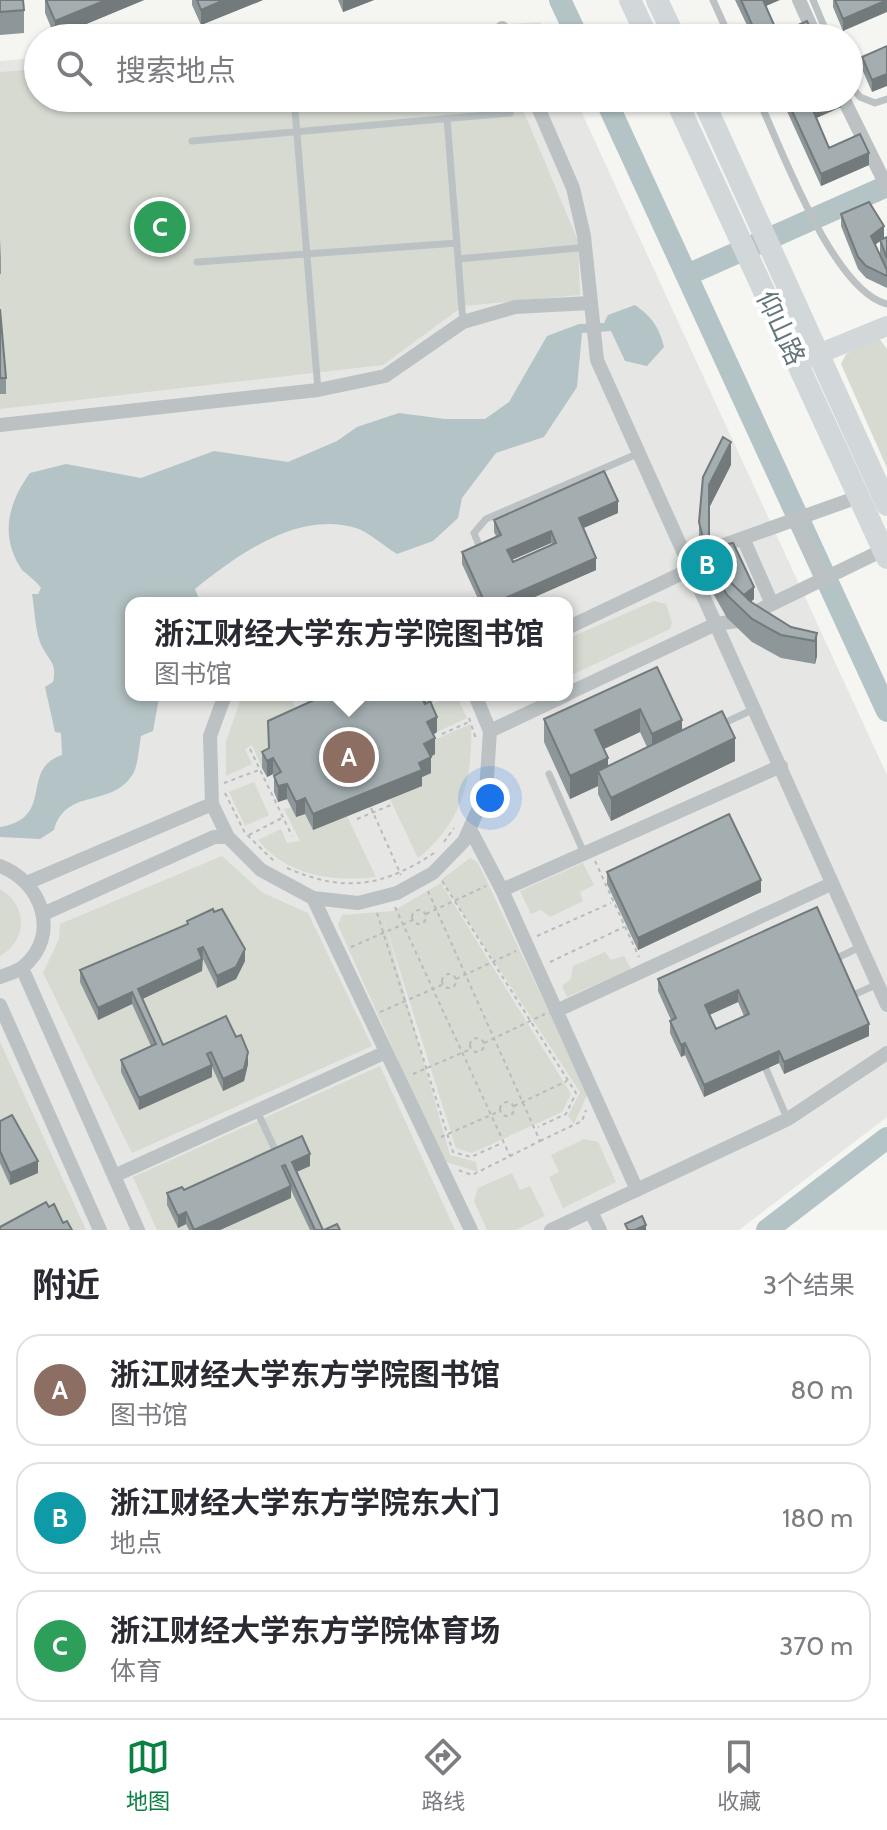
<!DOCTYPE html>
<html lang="zh">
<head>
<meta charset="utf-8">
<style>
  :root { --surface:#fff; --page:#f2f2f3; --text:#2b2b33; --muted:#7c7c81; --line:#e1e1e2; --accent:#0b8043 }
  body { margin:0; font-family:Cabin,"Noto Sans SC",sans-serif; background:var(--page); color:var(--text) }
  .you { position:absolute; left:490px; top:798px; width:28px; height:28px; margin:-20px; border:6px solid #fff; border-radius:50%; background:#1a73e8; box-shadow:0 0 0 12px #1a73e833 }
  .badge { display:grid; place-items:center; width:52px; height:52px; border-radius:50%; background:var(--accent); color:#fff; font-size:26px; font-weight:700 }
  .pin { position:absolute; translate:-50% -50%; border:4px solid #fff; box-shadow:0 2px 8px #0006 }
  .popup { position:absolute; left:125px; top:597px; width:448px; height:104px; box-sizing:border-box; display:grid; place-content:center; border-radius:16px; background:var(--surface); filter:drop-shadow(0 2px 6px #0005); font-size:26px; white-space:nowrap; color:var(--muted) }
  .popup b { font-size:30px; color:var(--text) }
  .popup::after { content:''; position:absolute; left:50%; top:100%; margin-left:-16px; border:16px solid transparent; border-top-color:var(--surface) }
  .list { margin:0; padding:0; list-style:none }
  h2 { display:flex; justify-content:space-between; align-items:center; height:104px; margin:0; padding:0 32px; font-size:34px }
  h2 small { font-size:26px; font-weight:400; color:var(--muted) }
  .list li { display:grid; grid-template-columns:52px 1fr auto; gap:24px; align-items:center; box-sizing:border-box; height:112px; margin:0 16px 16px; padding:0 16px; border:2px solid var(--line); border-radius:24px }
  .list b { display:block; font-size:30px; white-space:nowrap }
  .list p { margin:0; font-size:26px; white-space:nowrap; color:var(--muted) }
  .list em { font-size:26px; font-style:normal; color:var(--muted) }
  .icon { flex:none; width:44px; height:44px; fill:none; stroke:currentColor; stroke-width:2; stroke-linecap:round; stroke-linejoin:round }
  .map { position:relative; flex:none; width:887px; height:1230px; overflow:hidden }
  .search { position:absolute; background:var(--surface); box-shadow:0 2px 6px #0004; left:24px; right:24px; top:24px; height:88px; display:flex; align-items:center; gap:20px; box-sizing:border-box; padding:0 28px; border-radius:44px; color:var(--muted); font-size:30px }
  .sheet { height:488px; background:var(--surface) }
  nav { display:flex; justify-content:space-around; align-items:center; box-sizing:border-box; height:112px; border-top:2px solid var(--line); background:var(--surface); font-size:22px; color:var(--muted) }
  nav a { display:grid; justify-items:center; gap:4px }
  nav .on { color:var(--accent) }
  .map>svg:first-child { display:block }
  .built { fill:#e6e6e5; fill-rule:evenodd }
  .green { fill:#d6dad1 }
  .water { fill:#b4c3c5 }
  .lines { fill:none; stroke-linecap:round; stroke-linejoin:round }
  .river { stroke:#b4c3c5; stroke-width:22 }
  .path { stroke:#b7bbbc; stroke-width:2; stroke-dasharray:4 4; stroke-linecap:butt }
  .lane { stroke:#bcc2c4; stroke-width:7 }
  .street { stroke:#bcc2c4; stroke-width:14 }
  .secondary { stroke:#d2d8da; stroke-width:20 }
  .primary { stroke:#d2d8da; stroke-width:22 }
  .wall { fill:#8d9698; fill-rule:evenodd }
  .shaded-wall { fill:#737a7c }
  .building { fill:#a4aeb1; stroke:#737a7c; stroke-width:2; fill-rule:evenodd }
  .labels { text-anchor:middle; stroke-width:8; stroke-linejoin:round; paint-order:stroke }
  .street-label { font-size:26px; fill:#62767b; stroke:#fff }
</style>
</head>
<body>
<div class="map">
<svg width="887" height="1230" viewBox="0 0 887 1230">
  <rect width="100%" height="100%" fill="#f5f5f2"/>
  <path class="built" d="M540 22 548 38H315Z
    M38 58V98H575L887 775V1117L739 1230H0V61ZM131 603H567V695H131Z"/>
  <path class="green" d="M489 30 493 38H391Z
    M38 69V98H518L578 241 580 295 463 306 383 365 0 409V72Z
    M878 337 887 349V468L841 364 846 354Z
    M654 601 666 604 672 622 670 629 567 677V639Z
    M242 695H290L301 721 269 764 262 768 252 745 245 749 252 764 226 776V742Z
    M404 695H437L425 701 427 706 456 695 467 718 437 732Z
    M471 724C473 779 462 823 418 858L390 799 419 778 429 742Z
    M254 782 269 815 245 826 229 792Z
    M292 807 296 817 305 814 313 830 347 816 376 877C333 882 287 876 258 840L281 829 287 843 300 841 284 809Z
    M222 856 263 893 308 913 372 1046 132 1153 43 973 59 939 60 924Z
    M470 858 478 863 588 1093 574 1124 568 1116 580 1092 441 880Z
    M583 863 594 885 580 892 583 901 550 917 541 910 531 914 520 891Z
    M441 883 571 1094 562 1112 472 1153 456 1148 382 914 450 1155 476 1162 478 1172 443 1161 338 925 342 915 393 911Z
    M0 889C28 905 28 940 0 956Z
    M605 952 611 960 624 956 631 969 567 997 562 986 571 979 573 966Z
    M0 1042 86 1230H0Z
    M380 1066 455 1230H157L133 1177Z
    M584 1139 598 1142 616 1182 563 1208 549 1177 559 1172 551 1155Z
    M512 1173 520 1190 530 1186 545 1216 516 1230H487L474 1201 478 1188Z"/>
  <path class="water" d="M635 305C652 317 659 327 664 347L647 366 625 361 611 331 582 333 577 387 544 437 496 453 462 498 458 518 433 541 397 554C385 547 369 532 356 528 298 510 237 555 195 589L199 599 193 603H131V695L159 698 153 731 141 736C139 747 138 765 133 774 111 809 66 787 54 830L40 839 0 837V827C56 818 19 769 62 755L61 733 55 732 45 687 53 682C57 663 50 662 42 647 35 633 35 610 32 594H38L41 588C36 581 29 576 22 570 0 537 7 505 30 473L66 464 141 478 214 451 288 462 337 441 357 427 399 413 445 419H485L509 402 547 336 579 324 604 323 608 315Z"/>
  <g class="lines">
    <path class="river" d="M560 0 578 38
      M605 98 887 711
      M687 275 887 186
      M767 1230 887 1138"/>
    <path class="path" d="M429 703 446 695
      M469 718 476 739
      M442 734 469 722
      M250 749 292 836
      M224 783 259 770
      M225 793 245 833 275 862
      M371 808 401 875
      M357 819 391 805
      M249 835 282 818
      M444 842 454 828
      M595 861 639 957
      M287 868C344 893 383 887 434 853
      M442 881 576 1093 566 1114 538 1127
      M428 891 540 1141 472 1175 458 1170
      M395 907 510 1156
      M412 917a7 7 0 1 1 14 0a7 7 0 1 1-14 0Z
      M377 913 453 1152 471 1157 502 1143
      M426 914 486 886
      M537 936 611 903
      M351 947 413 920
      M550 962 624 927
      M442 981a7 7 0 1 1 14 0a7 7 0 1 1-14 0Z
      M456 979 516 951
      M380 1012 442 985
      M470 1045a7 7 0 1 1 14 0a7 7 0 1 1-14 0Z
      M484 1043 545 1014
      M413 1074 471 1049
      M500 1109a7 7 0 1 1 14 0a7 7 0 1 1-14 0Z
      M514 1106 567 1081
      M441 1137 500 1111
      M540 1141 582 1121 586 1110"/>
    <path class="lane" d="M713 0 730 38
      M813 0 829 38
      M849 84 860 97 875 103 887 99
      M294 98 318 390
      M758 98C781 148 833 291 887 304
      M447 118 463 322
      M192 141 510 113
      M458 259 578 248
      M197 262 457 243
      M482 553 474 533 486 519 637 454
      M720 725 754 709
      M549 774 584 853
      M835 959 860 947
      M851 996 878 984
      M766 1069 787 1118
      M257 1111 278 1156"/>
    <path class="street" d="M799 0 816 38
      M502 28 507 38
      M534 98 573 188 584 236 597 360 887 1005
      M843 98 887 187
      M0 425 318 390 385 376 463 322 515 307 590 303
      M796 519 824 579
      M743 538 772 604
      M567 628 689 570 704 552 858 497
      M567 694 716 624 737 621 883 550
      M225 695 210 736 212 804 228 837 261 870 313 898 358 903 397 893 433 873 464 841 486 792 490 731 475 695
      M490 731 566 695
      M470 829 502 890 637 1190
      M0 866C41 881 62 935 23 967 17 972 7 974 0 977
      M29 882 212 804
      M502 890 781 766
      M313 898 471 1230
      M43 914 214 837H228
      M22 968 138 1230
      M0 1005 100 1230
      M556 1011 831 884
      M114 1176 384 1053
      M591 1212 600 1230
      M551 1230 788 1119 887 1053"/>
    <path class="secondary" d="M806 359 887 326"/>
    <path class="primary" d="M630 0 648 38
      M657 0 675 38
      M675 98 887 558
      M702 98 887 505"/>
  </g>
  <path class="wall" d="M0 0 24 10V33L0 35Z
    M45 0H144L55 37 45 13Z
    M192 0H263L201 25 192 5Z
    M338 0H374L343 12Z
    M735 0H779L766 6 778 34 815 38H753Z
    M833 0H887L843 31 833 7Z
    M887 46 872 92 862 69V57Z
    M781 98H841V107L816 118 829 148 869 165 821 186Z
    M841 214 884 238 887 237V288L866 278 858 269 841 226ZM880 241V255L875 245Z
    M0 239 1 259V274H0Z
    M0 309 6 378V394H0Z
    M731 465 709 508V537L713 547 754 599 751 602 791 627 817 633V656L815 664 781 658 752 642 727 618 709 586 699 545V522Z
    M618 513 583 528 596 570 521 603H480L462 564V552L496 536 494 532V520ZM551 543 552 544 513 562 512 560Z
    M657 667 682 730 735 761 611 821 598 794V786L570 799 544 742V719ZM640 732 647 747 608 766 604 749Z
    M426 695V703L437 732 433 735 435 754 431 757V773L422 777V786L313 830 305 814 296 817 287 799 278 802 274 792V776L273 774 267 777 262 768V752Z
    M607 872 761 892 638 950 607 884Z
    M817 907 869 1036 784 1074 779 1063 704 1097 685 1055 681 1057 670 1033V1021L671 1020 658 991V979ZM738 1002 744 1016 716 1029 709 1015Z
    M187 921 245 961 236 979 217 988 203 959 202 971 142 999 163 1045 226 1016 248 1064 244 1081 223 1091 212 1067V1077L139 1110 121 1072V1060L151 1046 132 1004 98 1020 80 982V970L187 925Z
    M0 1121 38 1173 10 1185 0 1163Z
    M302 1136 310 1166 296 1172 323 1230H310L291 1190V1198L220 1230H189L186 1224 178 1228 167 1205V1193L184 1190Z"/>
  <path class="shaded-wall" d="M106 0H144L55 37V21Z
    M224 0H263L201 25V10Z
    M343 0H374L343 12Z
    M761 0H780L761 8Z
    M887 0V12L843 31V19Z
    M887 74V86L872 92V80Z
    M835 98H841V107L812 120V108Z
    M869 153V165L821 186V174Z
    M884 226V238L871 248V236Z
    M731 442V465L709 508V485Z
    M618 501V513L579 530V518Z
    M551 531V543L507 562V550Z
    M596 558V570L521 603H494Z
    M754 587V599L741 609 736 600Z
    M817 633V656L815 664V641Z
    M424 695H426V710L421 697Z
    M640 709V732L595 753V730Z
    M437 717V732L427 738V722Z
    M682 720V744L652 757V734Z
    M435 738V754L425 760 431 757V773L422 777V786L313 830V814Z
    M735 738V761L611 821V798Z
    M273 758V774L267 777V761Z
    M608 758V781L598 771V786L570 799V776Z
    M287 784V799L278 802V786Z
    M305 798V814L296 817V802Z
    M761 880V892L638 950V938Z
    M203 947 202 971 138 1001V989Z
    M245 949V961L236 979 217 988V976Z
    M738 990V1002L705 1017V1005Z
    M132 992V1004L98 1020V1008Z
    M869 1024V1036L784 1074V1062Z
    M685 1043V1055L681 1057V1045Z
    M779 1051V1063L704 1097V1085Z
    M248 1052V1064L244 1081 223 1091V1079Z
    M212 1065V1077L139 1110V1098Z
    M310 1154V1166L292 1174V1162Z
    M38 1161V1173L10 1185V1173Z
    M291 1186V1198L220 1230H194Z
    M186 1212V1224L178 1228V1216Z
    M646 1225V1230H635Z"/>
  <path class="building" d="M0 0H23L24 10 0 12Z
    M46 0H106L55 21Z
    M197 0H224L201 10Z
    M741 0H763L778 34 807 21 815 38H758Z
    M835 0H887L843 19Z
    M887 46V74L872 80 862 57Z
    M786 98H835L812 108 829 148 860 134 869 153 821 174Z
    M869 202 884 226 871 236 887 270V276L866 266 858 257 841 214Z
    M887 237V258L880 240Z
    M0 309 6 378H0Z
    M723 437 731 442 709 485V537L716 556 729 581 751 602 791 627 817 633 815 641 781 635 752 619 727 595 709 563 699 522 703 477Z
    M604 471 618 501 579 518 596 558 494 603H485L462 552 501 535 494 520ZM551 531 556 543 513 562 507 550Z
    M733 543 754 587 744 595 729 581 716 556 713 547Z
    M657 667 682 720 652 734 640 709 595 730 608 758 570 776 544 719Z
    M325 695H424L421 697 425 704 430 701 437 717 427 722 435 738 424 744 431 757 419 763 422 770 313 814 305 798 296 802 287 784 278 786 274 776 281 772 273 758 267 761 262 752 269 748 268 721Z
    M722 711 735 738 611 798 598 771Z
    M729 814 761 880 638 938 607 872Z
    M817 907 869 1024 784 1062 779 1051 704 1085 685 1043 681 1045 670 1021 676 1018 658 979ZM738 990 749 1014 716 1029 705 1005Z
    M213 909 214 912 222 909 245 949 236 967 217 976 203 947 198 949 202 959 138 989 163 1045 226 1016 236 1037 241 1035 248 1052 244 1069 223 1079 211 1052 207 1054 212 1065 139 1098 121 1060 156 1044 132 992 98 1008 80 970 188 924 187 921Z
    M12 1115 38 1161 10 1173 0 1151V1121Z
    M302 1136 310 1154 292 1162 323 1230H315L285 1165 282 1166 291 1186 194 1230 186 1212 178 1216 167 1193 182 1187 184 1190Z
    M46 1202 49 1207 54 1204 63 1223 67 1221 72 1230H0V1227Z
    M642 1216 646 1225 635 1230H628L625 1224Z
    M337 1224 340 1230H324Z"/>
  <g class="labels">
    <g class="street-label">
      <text transform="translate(781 328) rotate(65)" y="9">仰山路</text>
    </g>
  </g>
</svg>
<div class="you"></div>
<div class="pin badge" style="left:349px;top:757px;background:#8d6e63">A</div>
<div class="popup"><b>浙江财经大学东方学院图书馆</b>图书馆</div>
<div class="pin badge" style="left:707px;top:565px;background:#0f9aa8">B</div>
<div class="pin badge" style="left:160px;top:227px;background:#2e9e5b">C</div>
<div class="search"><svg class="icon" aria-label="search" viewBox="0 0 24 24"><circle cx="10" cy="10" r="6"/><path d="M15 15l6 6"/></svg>搜索地点</div>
</div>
<section class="sheet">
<h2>附近<small>3个结果</small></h2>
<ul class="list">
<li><span class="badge" style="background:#8d6e63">A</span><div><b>浙江财经大学东方学院图书馆</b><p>图书馆</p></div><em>80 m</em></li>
<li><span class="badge" style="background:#0f9aa8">B</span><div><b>浙江财经大学东方学院东大门</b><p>地点</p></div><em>180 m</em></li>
<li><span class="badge" style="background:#2e9e5b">C</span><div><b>浙江财经大学东方学院体育场</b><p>体育</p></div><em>370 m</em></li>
</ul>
</section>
<nav>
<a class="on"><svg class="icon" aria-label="map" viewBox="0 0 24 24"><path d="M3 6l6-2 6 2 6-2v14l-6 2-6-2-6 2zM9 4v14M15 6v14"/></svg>地图</a>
<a><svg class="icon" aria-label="directions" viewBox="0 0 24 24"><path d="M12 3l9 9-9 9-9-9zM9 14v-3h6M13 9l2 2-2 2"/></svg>路线</a>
<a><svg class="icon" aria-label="saved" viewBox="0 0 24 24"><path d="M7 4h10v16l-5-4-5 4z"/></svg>收藏</a>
</nav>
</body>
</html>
